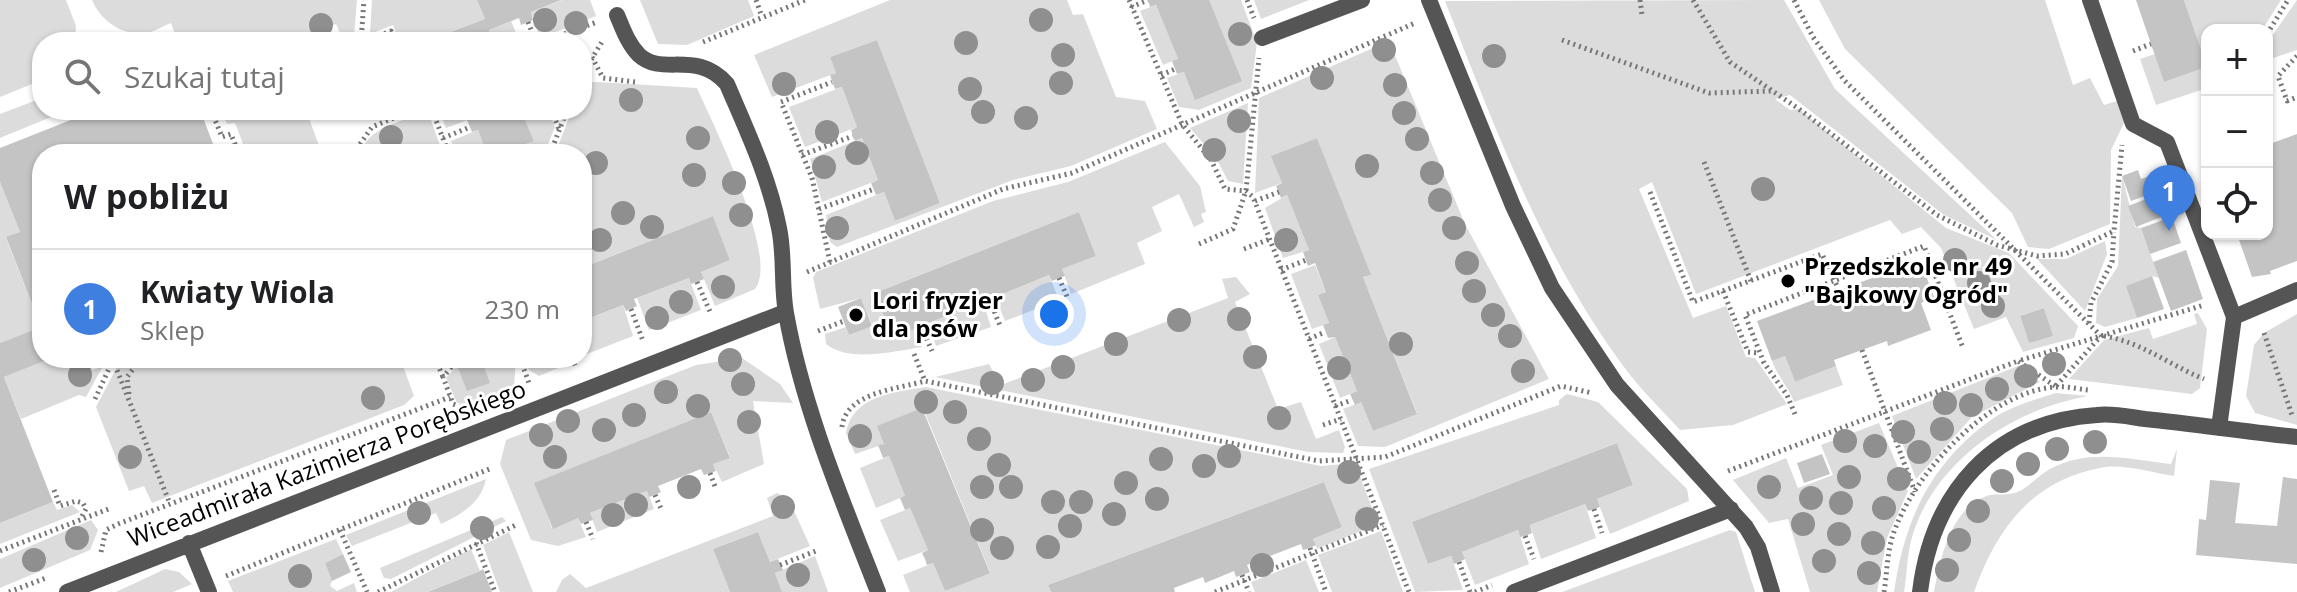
<!DOCTYPE html>
<html lang="pl">
<head>
<meta charset="utf-8">
<style>
  :root { --surface:#fff; --page:#f2f2f2; --text:#202124; --muted:#757577; --line:#e0e0e0; --accent:#d93025 }
  body { margin:0; font-family:"Open Sans",sans-serif; background:var(--page); color:var(--text) }
  .controls { position:absolute; right:24px; top:24px; display:grid; overflow:hidden; border-radius:16px; box-shadow:0 2px 6px #0004 }
  .controls button { width:72px; height:72px; display:grid; place-items:center; padding:0; border:0; border-bottom:2px solid var(--line); background:var(--surface); color:var(--text); font:40px sans-serif }
  .you { position:absolute; left:1054px; top:314px; width:28px; height:28px; margin:-20px; border:6px solid #fff; border-radius:50%; background:#1a73e8; box-shadow:0 0 0 12px #1a73e833 }
  .badge { display:grid; place-items:center; width:52px; height:52px; border-radius:50%; background:var(--accent); color:#fff; font-size:26px; font-weight:700 }
  .pin { position:absolute; translate:-50% -66px; filter:drop-shadow(0 2px 4px #0008) }
  .pin::after { content:''; position:absolute; top:42px; width:28px; height:24px; background:inherit; clip-path:polygon(0 0,100% 0,50% 100%) }
  .list { margin:0; padding:0; list-style:none }
  h2 { display:flex; justify-content:space-between; align-items:center; height:104px; margin:0; padding:0 32px; font-size:34px }
  h2 small { font-size:26px; font-weight:400; color:var(--muted) }
  .list li { display:grid; grid-template-columns:52px 1fr auto; gap:24px; align-items:center; box-sizing:border-box; height:120px; padding:0 32px; border-top:2px solid var(--line) }
  .list b { display:block; font-size:30px; white-space:nowrap }
  .list p { margin:0; font-size:26px; white-space:nowrap; color:var(--muted) }
  .list em { font-size:26px; font-style:normal; color:var(--muted) }
  .icon { flex:none; width:44px; height:44px; fill:none; stroke:currentColor; stroke-width:2; stroke-linecap:round; stroke-linejoin:round }
  .map { position:relative; flex:none; width:2297px; height:592px; overflow:hidden }
  .search { position:absolute; background:var(--surface); box-shadow:0 2px 6px #0004; left:32px; top:32px; width:560px; height:88px; display:flex; align-items:center; gap:20px; box-sizing:border-box; padding:0 28px; border-radius:32px; color:var(--muted); font-size:30px }
  .panel { position:absolute; background:var(--surface); box-shadow:0 2px 6px #0004; left:32px; top:144px; width:560px; height:224px; border-radius:32px }
  .map>svg:first-child { display:block }
  .green { fill:#dcdcdc; fill-rule:evenodd }
  .building { fill:#c4c4c4 }
  .lines { fill:none; stroke-linecap:round; stroke-linejoin:round }
  .path { stroke:#777; stroke-width:5; stroke-dasharray:2 4; stroke-linecap:butt }
  .minor { stroke:#555; stroke-width:16 }
  .tree { fill:#8f8f8f }
  .poi-dot { fill:#000; stroke:#fff; stroke-width:3 }
  .labels { text-anchor:middle; stroke-width:6; stroke-linejoin:round; paint-order:stroke }
  .poi-label { font-size:24px; font-weight:bold; fill:#000; stroke:#fff; text-anchor:start }
  .street-label { font-size:24px; fill:#000; stroke:#fff }
</style>
</head>
<body>
<div class="map">
<svg width="2297" height="592" viewBox="0 0 2297 592">
  <rect width="100%" height="100%" fill="#fff"/>
  <path class="green" d="M0 0H66L76 26 75 42H42V80L0 97Z
    M92 0H357L354 36 349 42 342 38 336 24 309 34 312 42H178L171 23C163 26 154 32 146 33 123 37 100 20 92 0Z
    M372 0H477L485 19 440 36 442 42H399L393 25 370 34Z
    M562 0H590L596 16 540 38 531 12Z
    M640 0H748L754 16 687 45 658 44Z
    M890 0H1067L1073 15 1083 14 1116 97 1145 101 1157 129 1071 166 1013 180 837 247 830 242 826 215 884 192 895 221 940 203 877 40 830 57 836 73 772 97 754 55Z
    M1209 0H1241L1257 43 1251 88 1199 110 1179 107 1167 78 1184 72 1196 100Z
    M1254 0H1309L1261 19Z
    M1784 0 1835 89 1997 240 1944 215 1790 95 1775 99 1790 110 1799 109 1946 228 2009 253 2078 326 2074 338 2023 352 2006 317 1974 329 1941 248 1921 227 1902 234 1890 220 1696 294 1652 182 1639 189 1693 318 1726 306 1746 357 1755 358 1787 404 1733 425 1680 430C1663 411 1643 392 1627 371 1544 261 1495 128 1445 1ZM2044 308 2052 336 2029 343 2020 316Z
    M1819 0H2045L2073 85 2090 78 2104 105 2117 101 2125 121 2111 150 2110 224 2049 249 2028 247 2012 213 1845 49Z
    M2184 0H2281L2262 30H2207V88L2156 105 2140 59 2155 54 2164 82 2207 67Z
    M2297 0V50L2267 60V43Z
    M1156 5 1178 59 1163 65 1140 11Z
    M511 21 520 42H494L489 30Z
    M1389 41 1465 224 1549 379 1385 447 1358 446 1343 409 1361 402 1373 431 1417 413 1363 277 1370 275 1317 138 1272 156 1282 183 1255 193 1259 98Z
    M596 82 697 88C713 124 780 258 755 289L715 306 701 272 730 260 713 216 582 268V154H555L572 110H582L583 83Z
    M842 87 857 127 805 147 789 107Z
    M42 98V110H68L0 138V114Z
    M1248 103 1243 184 1228 181 1216 158 1190 128Z
    M220 110H306L322 154H247L235 123 227 124Z
    M439 110H470L473 118 446 128Z
    M521 110H548L555 127 544 154H501L534 141Z
    M425 112 429 114 443 154H423L419 145 398 154H361C365 128 404 121 425 112Z
    M478 130 487 154H456L451 141Z
    M862 138 878 180 822 202 810 159Z
    M1165 142 1200 186 1206 212 1201 214 1204 222 1194 227 1179 194 1152 207 1162 231 1137 243 1145 264 1071 294 1062 269 1096 256 1079 212 875 293 894 338 915 329 922 347C895 351 850 363 826 344L825 334 846 327 849 335 872 325 861 298 820 309 813 278 816 272 993 201 1068 182Z
    M2122 176 2135 227 2141 228 2159 278 2152 276 2127 286 2137 318 2105 327 2096 323 2097 299 2118 266Z
    M0 182 20 232 6 238 41 327 0 343Z
    M1287 195 1309 250 1283 258 1265 208Z
    M2105 241 2107 254 2085 311 2037 259H2066Z
    M1315 265 1326 292 1318 295 1329 323 1312 329 1291 274Z
    M1049 275 1059 300 1005 321 995 297Z
    M1236 277 1250 294 1235 302 1278 409 1301 402 1316 439 1339 430 1345 447 1343 453 1308 452 935 377 989 364 1001 385 1228 298 1222 279Z
    M689 278 701 310 649 330 637 298Z
    M983 302 991 327 936 346 928 323Z
    M623 305 633 336 582 356V321Z
    M2198 313 2207 329 2200 388 2192 394 2069 379 2104 340 2149 328 2153 339 2197 324 2194 314Z
    M2297 314V425L2255 413 2246 396 2254 345 2264 333Z
    M1335 337 1357 391 1340 398 1319 344Z
    M1785 356 1795 382 1836 366 1843 385 1794 402C1788 386 1778 377 1772 361Z
    M52 358H87L92 370 103 366 86 397 79 395 21 419 4 377Z
    M129 358H400L414 396 404 405 152 503 144 486 129 491 96 407 119 363Z
    M464 358H516L514 387 466 405 457 403 446 378Z
    M524 358H566L568 364 539 376 529 370Z
    M742 358 780 384 793 403 753 401 764 464 722 482 713 464 730 457 711 412 535 483 552 528 578 518 586 537 558 546 531 540 500 464 506 440 696 365Z
    M2018 366 2040 382 1972 417 1916 479 1892 416Z
    M926 387 1321 466 1355 463 1378 524 1317 549 1313 539 1342 527 1324 482 1048 585 1051 592H910L903 575 933 563 945 591 990 572 923 408 878 426 884 444 855 454 846 433C852 396 894 392 926 387Z
    M2056 393 2088 396C2013 409 1935 460 1912 537 1907 554 1907 574 1904 592H1894C1904 522 1929 466 1988 422 2007 407 2034 400 2056 393Z
    M1567 394 1598 402 1687 489 1689 501 1610 534 1597 499 1633 485 1617 443 1412 522 1428 564 1451 556 1463 590 1415 592 1369 469 1559 405V400Z
    M1879 423 1908 491 1887 538 1877 592H1810L1788 519 1769 523 1733 480 1786 458 1798 488 1833 475 1821 445Z
    M2177 449 2174 476C2152 473 2122 463 2100 468 2031 481 1996 530 1974 592H1934C1940 560 1950 511 1984 497 1995 492 2008 497 2020 491 2031 485 2039 475 2050 469 2088 448 2129 459 2171 464Z
    M889 456 905 496 876 508 860 468Z
    M486 479C481 503 462 514 441 524L436 513 352 546 346 535Z
    M647 491 654 509 597 532 590 513Z
    M777 493 789 500 810 546 770 562 758 532 713 549 730 592H556L562 580 570 574 586 588 773 516 767 498Z
    M53 502 57 510 72 505 80 512 0 544V523Z
    M1585 504 1596 538 1541 559 1530 525Z
    M910 508 928 550 898 561 880 520Z
    M502 517 506 521 391 579 384 578 380 568Z
    M91 520 98 530 90 550 0 588V559Z
    M1518 530 1529 564 1475 585 1462 552Z
    M1730 530 1736 532 1755 592H1562Z
    M1381 531 1403 592H1332L1318 555Z
    M509 532 533 592H500L483 545Z
    M336 539 343 554 325 563 332 581 330 586 337 591 354 583 357 592H233L228 581Z
    M471 549 480 571 428 592H391Z
    M815 556 828 592H782L775 573Z
    M1306 560 1319 592H1255L1251 582Z
    M165 569 179 572 192 584 173 592H116Z"/>
  <path class="building" d="M477 0H561L531 12 533 20 521 25 519 18 489 30 494 42H442L440 36 485 19Z
    M1148 0H1209L1242 81 1195 100 1184 72 1177 74 1172 61 1178 59 1156 5 1150 7Z
    M2136 0H2184L2207 67 2164 82Z
    M877 40 940 203 895 221 884 192 876 195 871 183 878 180 862 138 855 141 851 130 857 127 842 87 835 89 830 75 836 73 830 57Z
    M96 110H200L217 154H42V358H52L4 377 53 502 0 523V343L41 327 6 237 20 232 0 182V148Z
    M470 110H521L534 141 501 154H487L478 130 472 132 467 120 473 118Z
    M2297 134V261L2270 271 2271 274 2252 277 2237 234H2267V145Z
    M1317 138 1371 275 1363 277 1417 414 1373 431 1361 402 1355 405 1350 394 1357 391 1335 337 1328 338 1323 325 1329 323 1318 295 1326 292 1315 263 1308 266 1303 252 1309 250 1287 195 1281 198 1276 186 1282 183 1271 156Z
    M419 145 423 154H398Z
    M2138 170 2141 179 2156 174 2161 190 2131 201 2122 176Z
    M2164 192 2171 213 2136 227 2128 206Z
    M1079 212 1096 256 1062 269 1065 276 1052 281 1049 275 995 297 998 304 985 309 983 302 928 323 931 331 918 336 915 329 893 338 875 293Z
    M713 216 730 260 701 272 704 279 697 282 691 284 689 278 634 299 637 306 626 311 623 305 582 321V268Z
    M2172 217 2181 243 2150 254 2141 228Z
    M2186 250 2203 299 2171 311 2153 262Z
    M1920 260 1934 297 1921 303 1931 330 1888 346 1887 341 1862 350 1834 360 1836 366 1795 382 1785 356 1772 361 1757 321Z
    M2152 276 2164 309 2137 318 2126 286Z
    M861 298 872 326 849 335 838 307Z
    M2044 308 2053 336 2029 343 2020 316Z
    M481 359 490 383 467 391 458 368Z
    M922 408 990 573 945 591 933 563 927 565 925 559 922 553 928 550 910 508 905 510 900 498 905 496 889 456 883 458 878 445 884 444 877 426Z
    M711 412 730 458 713 464 716 471 704 475 701 469 658 486 661 492 655 495 649 497 647 491 590 513 593 520 581 524 578 518 553 529 534 483Z
    M1617 443 1633 485 1597 499 1600 507 1588 511 1585 504 1530 525 1532 533 1525 536 1520 537 1518 530 1462 552 1465 559 1459 562 1454 564 1451 556 1428 564 1412 522Z
    M1822 454 1830 474 1804 483 1797 463Z
    M2283 477 2297 479V564L2196 555 2199 519 2206 520 2210 480 2240 483 2235 523 2277 526Z
    M1324 482 1342 527 1313 539 1316 545 1310 548 1303 550 1301 544 1247 565 1250 572 1236 577 1234 571 1205 583 1203 577 1174 588 1175 592H1051L1048 585Z
    M758 532 770 562 778 559 783 570 775 573 782 592H730L713 549Z
    M343 554 351 572 332 581 325 563Z
    M483 569 492 592H428L480 571Z"/>
  <g class="lines">
    <path class="path" d="M756 0 762 17
      M1129 0 1182 124 1211 160 1225 189 1246 191 1253 197 1409 592
      M1247 0 1254 18
      M1640 0 1642 15
      M1693 0 1730 62 1799 109 1937 215 1997 245 2037 256 2065 254 2114 231 2122 145
      M1794 0 1813 37 1844 80 2101 336 2056 386
      M1131 7 1148 0
      M528 22 536 42
      M2267 34 2288 0
      M1562 40 1709 93 1772 91
      M361 42 364 0
      M362 42 391 31 395 42
      M542 42 597 22
      M703 42 805 0
      M2133 51 2151 44
      M2297 56 2278 76 2287 101 2297 97
      M592 57 603 78 635 82
      M582 75 603 40
      M1161 75 1175 69
      M211 110 222 137 231 134 239 154
      M432 110 449 154
      M551 110 559 129
      M443 138 470 127
      M353 154 372 127 413 110
      M550 154 567 110
      M802 155 853 136
      M1704 162 1751 281
      M1650 192 1693 302 1822 254 1839 290
      M1255 201 1279 192
      M819 209 874 189
      M1199 244 1233 229 1246 191 1259 58
      M1244 249 1270 239
      M830 262 812 178 781 102 832 82
      M1281 270 1306 260
      M807 272 1003 189 1072 173 1415 23
      M1059 278 1068 299
      M697 282 711 314
      M1723 291 1748 352 1760 353
      M992 306 1001 328
      M631 309 643 341
      M2089 323 2091 303 2112 262 2114 232
      M818 331 844 321
      M924 333 932 351
      M2264 333 2292 415
      M2104 336C2144 343 2167 364 2204 379
      M1309 339 1325 332
      M1862 350 1915 492
      M914 354 925 381 1319 461 1385 457 1561 386 1592 393
      M435 358 443 377
      M459 358 443 377 453 404 469 410
      M520 358 530 386
      M572 358 576 368
      M2055 386 2018 361 2204 305
      M129 394 127 377 139 361 146 358
      M95 399 113 360 170 504
      M1335 406 1352 400
      M1795 414 1787 395 1764 363 1745 315 1924 246 1963 348
      M1323 425 1341 419
      M842 427C846 392 898 389 925 381
      M1728 471 2018 361
      M710 473 716 489
      M54 490 60 506 76 501 83 503 86 509 81 518
      M655 495 662 511
      M1594 509 1602 533
      M586 522 593 539
      M340 530 367 592
      M1525 536 1534 559
      M476 543 495 592
      M1310 548 1326 592
      M0 551 111 508
      M101 552 106 530 118 524 450 397
      M1459 562 1470 592
      M780 565 816 551
      M1242 575 1249 592
      M226 576 492 468
      M9 592 46 578
      M378 592 516 525
      M1215 592 1383 525
      M1475 592 1492 585
      M1884 592C1887 574 1887 555 1892 538 1910 477 1990 389 2057 387 2067 386 2078 389 2088 390"/>
    <path class="minor" d="M1429 0 1513 206 1552 288 1617 385 1746 527 1758 547 1772 592
      M2090 0 2133 124 2167 142 2234 317 2219 428
      M617 15C623 29 628 44 639 55 662 77 697 49 727 84 747 131 769 177 779 228 785 256 781 285 786 313 803 409 843 502 878 592
      M1262 38 1362 0
      M2234 317 2297 290
      M189 543 209 592
      M67 592 785 312
      M1514 592 1731 509
      M1920 592C1932 493 1993 422 2097 415 2112 413 2130 417 2145 419 2196 424 2246 432 2297 437"/>
  </g>
  <g class="tree">
    <circle cx="545" cy="20" r="12"/>
    <circle cx="1041" cy="20" r="12"/>
    <circle cx="576" cy="23" r="12"/>
    <circle cx="321" cy="25" r="12"/>
    <circle cx="1240" cy="34" r="12"/>
    <circle cx="966" cy="43" r="12"/>
    <circle cx="1384" cy="50" r="12"/>
    <circle cx="1063" cy="55" r="12"/>
    <circle cx="1494" cy="56" r="12"/>
    <circle cx="1322" cy="78" r="12"/>
    <circle cx="1061" cy="83" r="12"/>
    <circle cx="784" cy="84" r="12"/>
    <circle cx="1395" cy="85" r="12"/>
    <circle cx="970" cy="89" r="12"/>
    <circle cx="631" cy="100" r="12"/>
    <circle cx="983" cy="112" r="12"/>
    <circle cx="1404" cy="113" r="12"/>
    <circle cx="1026" cy="118" r="12"/>
    <circle cx="1239" cy="121" r="12"/>
    <circle cx="827" cy="132" r="12"/>
    <circle cx="391" cy="137" r="12"/>
    <circle cx="698" cy="138" r="12"/>
    <circle cx="1417" cy="139" r="12"/>
    <circle cx="1214" cy="150" r="12"/>
    <circle cx="857" cy="153" r="12"/>
    <circle cx="596" cy="163" r="12"/>
    <circle cx="1367" cy="166" r="12"/>
    <circle cx="824" cy="167" r="12"/>
    <circle cx="1432" cy="173" r="12"/>
    <circle cx="694" cy="175" r="12"/>
    <circle cx="734" cy="183" r="12"/>
    <circle cx="1763" cy="189" r="12"/>
    <circle cx="1440" cy="200" r="12"/>
    <circle cx="623" cy="213" r="12"/>
    <circle cx="741" cy="215" r="12"/>
    <circle cx="652" cy="227" r="12"/>
    <circle cx="837" cy="228" r="12"/>
    <circle cx="1454" cy="228" r="12"/>
    <circle cx="600" cy="240" r="12"/>
    <circle cx="1286" cy="240" r="12"/>
    <circle cx="1955" cy="260" r="12"/>
    <circle cx="1467" cy="263" r="12"/>
    <circle cx="1979" cy="283" r="12"/>
    <circle cx="723" cy="287" r="12"/>
    <circle cx="1474" cy="291" r="12"/>
    <circle cx="681" cy="302" r="12"/>
    <circle cx="1993" cy="306" r="12"/>
    <circle cx="1493" cy="315" r="12"/>
    <circle cx="657" cy="318" r="12"/>
    <circle cx="1239" cy="319" r="12"/>
    <circle cx="1179" cy="320" r="12"/>
    <circle cx="1510" cy="336" r="12"/>
    <circle cx="1116" cy="344" r="12"/>
    <circle cx="1401" cy="344" r="12"/>
    <circle cx="1255" cy="357" r="12"/>
    <circle cx="730" cy="360" r="12"/>
    <circle cx="2054" cy="364" r="12"/>
    <circle cx="1063" cy="367" r="12"/>
    <circle cx="1339" cy="368" r="12"/>
    <circle cx="1523" cy="371" r="12"/>
    <circle cx="80" cy="375" r="12"/>
    <circle cx="2026" cy="376" r="12"/>
    <circle cx="1033" cy="380" r="12"/>
    <circle cx="992" cy="383" r="12"/>
    <circle cx="743" cy="384" r="12"/>
    <circle cx="1997" cy="389" r="12"/>
    <circle cx="666" cy="392" r="12"/>
    <circle cx="373" cy="398" r="12"/>
    <circle cx="926" cy="402" r="12"/>
    <circle cx="1945" cy="403" r="12"/>
    <circle cx="1971" cy="405" r="12"/>
    <circle cx="698" cy="406" r="12"/>
    <circle cx="955" cy="412" r="12"/>
    <circle cx="634" cy="415" r="12"/>
    <circle cx="1279" cy="418" r="12"/>
    <circle cx="568" cy="421" r="12"/>
    <circle cx="749" cy="422" r="12"/>
    <circle cx="1942" cy="429" r="12"/>
    <circle cx="604" cy="430" r="12"/>
    <circle cx="1903" cy="432" r="12"/>
    <circle cx="541" cy="435" r="12"/>
    <circle cx="860" cy="436" r="12"/>
    <circle cx="979" cy="439" r="12"/>
    <circle cx="1845" cy="441" r="12"/>
    <circle cx="2095" cy="442" r="12"/>
    <circle cx="1875" cy="446" r="12"/>
    <circle cx="2057" cy="449" r="12"/>
    <circle cx="1919" cy="452" r="12"/>
    <circle cx="1229" cy="456" r="12"/>
    <circle cx="130" cy="457" r="12"/>
    <circle cx="555" cy="457" r="12"/>
    <circle cx="1161" cy="459" r="12"/>
    <circle cx="2028" cy="464" r="12"/>
    <circle cx="999" cy="465" r="12"/>
    <circle cx="1204" cy="466" r="12"/>
    <circle cx="1349" cy="472" r="12"/>
    <circle cx="1849" cy="477" r="12"/>
    <circle cx="1899" cy="479" r="12"/>
    <circle cx="2002" cy="481" r="12"/>
    <circle cx="1126" cy="483" r="12"/>
    <circle cx="689" cy="487" r="12"/>
    <circle cx="982" cy="487" r="12"/>
    <circle cx="1011" cy="487" r="12"/>
    <circle cx="1769" cy="487" r="12"/>
    <circle cx="1811" cy="498" r="12"/>
    <circle cx="1157" cy="499" r="12"/>
    <circle cx="1053" cy="502" r="12"/>
    <circle cx="1081" cy="502" r="12"/>
    <circle cx="1841" cy="503" r="12"/>
    <circle cx="636" cy="505" r="12"/>
    <circle cx="783" cy="507" r="12"/>
    <circle cx="1884" cy="508" r="12"/>
    <circle cx="1978" cy="511" r="12"/>
    <circle cx="419" cy="513" r="12"/>
    <circle cx="1114" cy="514" r="12"/>
    <circle cx="613" cy="515" r="12"/>
    <circle cx="1367" cy="519" r="12"/>
    <circle cx="1803" cy="524" r="12"/>
    <circle cx="1070" cy="526" r="12"/>
    <circle cx="482" cy="528" r="12"/>
    <circle cx="982" cy="530" r="12"/>
    <circle cx="1839" cy="534" r="12"/>
    <circle cx="77" cy="538" r="12"/>
    <circle cx="1959" cy="540" r="12"/>
    <circle cx="1873" cy="543" r="12"/>
    <circle cx="1048" cy="547" r="12"/>
    <circle cx="1002" cy="548" r="12"/>
    <circle cx="34" cy="560" r="12"/>
    <circle cx="1824" cy="561" r="12"/>
    <circle cx="1262" cy="565" r="12"/>
    <circle cx="1947" cy="570" r="12"/>
    <circle cx="1869" cy="573" r="12"/>
    <circle cx="798" cy="575" r="12"/>
    <circle cx="300" cy="576" r="12"/>
  </g>
  <g class="poi-dot">
    <circle cx="1788" cy="281" r="8"/>
    <circle cx="856" cy="315" r="8"/>
  </g>
  <g class="labels">
    <g class="poi-label">
      <text x="1804" y="275">Przedszkole nr 49<tspan x="1804" dy="28">"Bajkowy Ogród"</tspan></text>
      <text x="872" y="309">Lori fryzjer<tspan x="872" dy="28">dla psów</tspan></text>
    </g>
    <g class="street-label">
      <text transform="translate(327 464) rotate(-21)" y="8">Wiceadmirała Kazimierza Porębskiego</text>
    </g>
  </g>
</svg>
<div class="controls">
<button>+</button>
<button>−</button>
<button><svg class="icon" aria-label="locate" viewBox="0 0 24 24"><circle cx="12" cy="12" r="6"/><path d="M12 2v4M12 18v4M2 12h4M18 12h4"/></svg></button>
</div>
<div class="you"></div>
<div class="pin badge" style="left:2169px;top:231px;background:#3f7fe0">1</div>
<div class="search"><svg class="icon" aria-label="search" viewBox="0 0 24 24"><circle cx="10" cy="10" r="6"/><path d="M15 15l6 6"/></svg>Szukaj tutaj</div>
<section class="panel">
<h2>W pobliżu<small></small></h2>
<ul class="list">
<li><span class="badge" style="background:#3f7fe0">1</span><div><b>Kwiaty Wiola</b><p>Sklep</p></div><em>230 m</em></li>
</ul>
</section>
</div>
</body>
</html>
